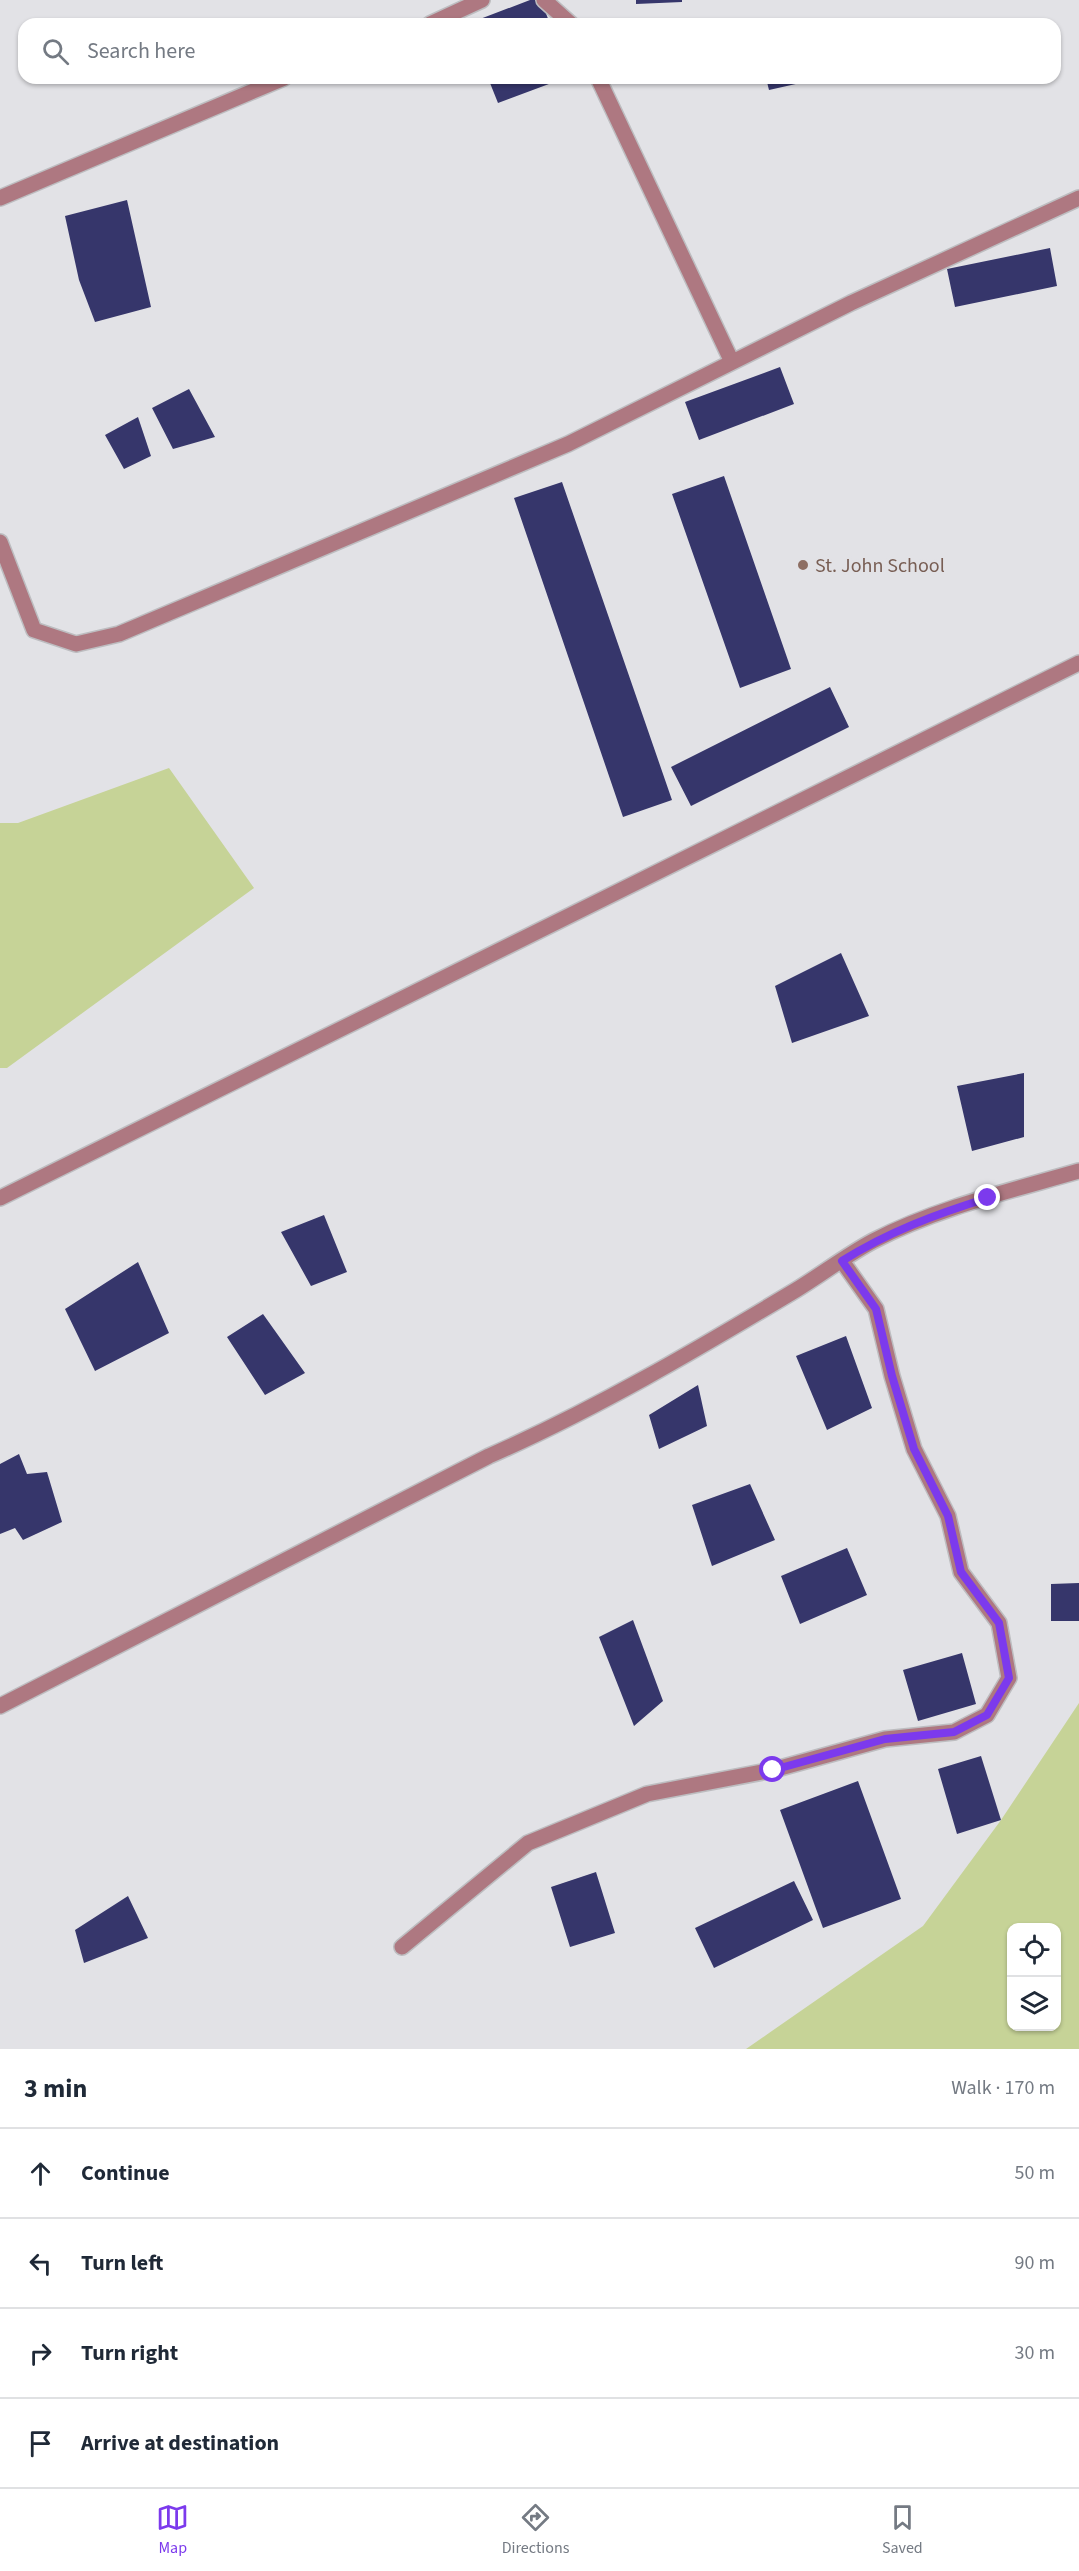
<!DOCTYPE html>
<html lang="en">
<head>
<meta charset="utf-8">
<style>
  :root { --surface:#fff; --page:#f6f6f7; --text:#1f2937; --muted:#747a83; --line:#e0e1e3; --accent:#7c3aed }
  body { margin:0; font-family:"Source Sans 3",sans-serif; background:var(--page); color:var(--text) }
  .controls { position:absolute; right:18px; bottom:18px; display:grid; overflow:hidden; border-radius:12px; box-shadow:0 2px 4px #0004 }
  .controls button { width:54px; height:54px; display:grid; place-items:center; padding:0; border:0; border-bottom:2px solid var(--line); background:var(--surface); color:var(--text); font:30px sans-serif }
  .stop { position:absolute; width:18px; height:18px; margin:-14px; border:4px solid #7c3aed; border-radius:50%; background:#fff }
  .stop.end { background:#7c3aed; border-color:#fff; box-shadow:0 2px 6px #0008 }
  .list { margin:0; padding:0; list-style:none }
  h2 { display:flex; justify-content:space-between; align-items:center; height:78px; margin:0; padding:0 24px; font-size:26px }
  h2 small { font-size:20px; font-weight:400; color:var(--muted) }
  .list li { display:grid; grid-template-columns:39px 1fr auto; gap:18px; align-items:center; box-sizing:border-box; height:90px; padding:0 24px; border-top:2px solid var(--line) }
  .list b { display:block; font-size:22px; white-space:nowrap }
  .list em { font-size:20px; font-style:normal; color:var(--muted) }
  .icon { flex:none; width:33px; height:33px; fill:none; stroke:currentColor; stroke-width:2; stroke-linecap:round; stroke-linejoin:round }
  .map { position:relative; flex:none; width:1079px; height:2049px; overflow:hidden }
  .search { position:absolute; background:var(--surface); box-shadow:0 2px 4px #0004; left:18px; right:18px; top:18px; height:66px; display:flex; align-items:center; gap:15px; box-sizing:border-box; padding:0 21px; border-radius:18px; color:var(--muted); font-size:22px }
  .sheet { height:438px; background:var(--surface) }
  nav { display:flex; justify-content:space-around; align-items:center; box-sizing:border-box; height:84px; border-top:2px solid var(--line); background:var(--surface); font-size:16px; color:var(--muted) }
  nav a { display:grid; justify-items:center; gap:3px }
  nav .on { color:var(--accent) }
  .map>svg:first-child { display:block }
  .green { fill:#c6d397; fill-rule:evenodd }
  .building { fill:#36366b }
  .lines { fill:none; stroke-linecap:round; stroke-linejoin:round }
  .minor-casing { stroke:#bdbdc0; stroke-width:18 }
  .minor { stroke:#ae7881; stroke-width:15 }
  .route { stroke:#7c3aed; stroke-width:8 }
  .education-dot { fill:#8d6e63; stroke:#e2e2e6; stroke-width:2 }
  .labels { text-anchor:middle; stroke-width:6; stroke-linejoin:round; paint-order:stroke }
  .education-label { font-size:20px; fill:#785e54; stroke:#e2e2e6; text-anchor:start }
</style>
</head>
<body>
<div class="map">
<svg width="1079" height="2049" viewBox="0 0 1079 2049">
  <rect width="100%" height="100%" fill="#e2e2e6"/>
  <path class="green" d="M169 768 254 888 7 1068H0V823H18Z
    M1079 1703V2049H746L923 1926 1001 1820ZM1012 1928H1056V2026H1012Z"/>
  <path class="building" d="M530 0H541L550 24H467Z
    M636 0H682V2L636 4Z
    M488 78H565L498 103Z
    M766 78H818V79L769 90Z
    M127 200 151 307 95 322 79 280 65 216Z
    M1050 248 1057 286 955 307 947 269Z
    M780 367 794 404 699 440 685 402Z
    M189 389 215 437 173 449 152 408Z
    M138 417 151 456 124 469 105 435Z
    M724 476 791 669 740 688 672 494Z
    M562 482 672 800 623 817 514 498Z
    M830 687 849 727 691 806 671 767Z
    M841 953 869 1016 792 1043 775 986Z
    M1024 1073V1137L972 1151 957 1086Z
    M324 1215 347 1272 311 1286 281 1232Z
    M138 1262 169 1333 95 1371 65 1309Z
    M263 1314 305 1373 265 1395 227 1337Z
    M846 1336 872 1408 827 1430 796 1356Z
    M698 1385 707 1426 659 1449 649 1415Z
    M19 1454 27 1474 47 1472 62 1522 23 1540 15 1528 0 1534V1464Z
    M750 1484 775 1540 712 1566 692 1505Z
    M847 1548 867 1595 800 1624 781 1576Z
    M1079 1583V1621H1051V1584Z
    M633 1620 663 1701 634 1726 599 1637Z
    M962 1653 976 1704 918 1721 903 1670Z
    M981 1756 1001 1820 957 1834 938 1769Z
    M858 1781 901 1899 823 1928 780 1810Z
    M596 1872 615 1933 570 1947 551 1887Z
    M794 1881 813 1920 714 1968 695 1928Z
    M128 1896 148 1938 84 1963 75 1930Z"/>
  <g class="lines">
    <defs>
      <path id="minor" d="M544 0 571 24
        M430 24 482 0
        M598 78 732 362
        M0 198 284 78
        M0 542 34 630 76 644 119 634 568 444 851 303 1079 198
        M0 1198 1079 663
        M0 1706 489 1456C596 1409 696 1350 796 1290 822 1274 847 1255 873 1241 937 1208 1010 1191 1079 1171
        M402 1947 528 1843 647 1794 773 1770 885 1739 954 1732 987 1715 1009 1678 999 1623 961 1572 948 1516 914 1449 892 1376 876 1309 842 1261"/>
    </defs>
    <use href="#minor" class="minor-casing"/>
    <use href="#minor" class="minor"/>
  </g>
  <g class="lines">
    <path class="route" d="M773 1770 885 1739 954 1732 987 1715 1009 1678 999 1623 961 1572 948 1516 914 1449 892 1376 876 1309 842 1261C888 1232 936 1214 988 1198"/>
  </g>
  <circle class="education-dot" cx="803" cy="565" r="6"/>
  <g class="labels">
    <g class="education-label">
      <text x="815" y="572">St. John School</text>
    </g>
  </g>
</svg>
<div class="controls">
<button><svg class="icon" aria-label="locate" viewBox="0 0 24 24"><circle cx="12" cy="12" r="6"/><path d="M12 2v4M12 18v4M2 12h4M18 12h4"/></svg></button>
<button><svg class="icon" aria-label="layers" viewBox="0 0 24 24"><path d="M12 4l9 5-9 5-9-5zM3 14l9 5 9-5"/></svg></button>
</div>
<div class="stop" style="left:773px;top:1770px"></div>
<div class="stop end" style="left:988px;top:1198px"></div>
<div class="search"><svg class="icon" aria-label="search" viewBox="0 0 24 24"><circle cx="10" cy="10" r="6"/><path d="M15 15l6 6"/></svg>Search here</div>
</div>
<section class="sheet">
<h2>3 min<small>Walk · 170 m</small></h2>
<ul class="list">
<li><svg class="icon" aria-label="ahead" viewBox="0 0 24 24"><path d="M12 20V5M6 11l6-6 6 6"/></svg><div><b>Continue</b></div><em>50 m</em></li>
<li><svg class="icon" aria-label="left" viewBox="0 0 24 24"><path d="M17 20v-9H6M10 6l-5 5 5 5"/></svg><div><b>Turn left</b></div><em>90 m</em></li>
<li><svg class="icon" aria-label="right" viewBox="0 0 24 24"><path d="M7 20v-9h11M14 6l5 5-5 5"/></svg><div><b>Turn right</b></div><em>30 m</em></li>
<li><svg class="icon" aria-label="arrive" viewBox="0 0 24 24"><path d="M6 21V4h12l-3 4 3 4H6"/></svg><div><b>Arrive at destination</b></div></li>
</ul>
</section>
<nav>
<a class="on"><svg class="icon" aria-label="map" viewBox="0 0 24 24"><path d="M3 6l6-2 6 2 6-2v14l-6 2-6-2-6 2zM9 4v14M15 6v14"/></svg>Map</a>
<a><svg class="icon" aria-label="directions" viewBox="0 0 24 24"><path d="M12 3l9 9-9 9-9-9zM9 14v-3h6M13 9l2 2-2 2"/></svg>Directions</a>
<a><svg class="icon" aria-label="saved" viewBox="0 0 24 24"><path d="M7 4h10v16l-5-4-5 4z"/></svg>Saved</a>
</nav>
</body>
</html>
